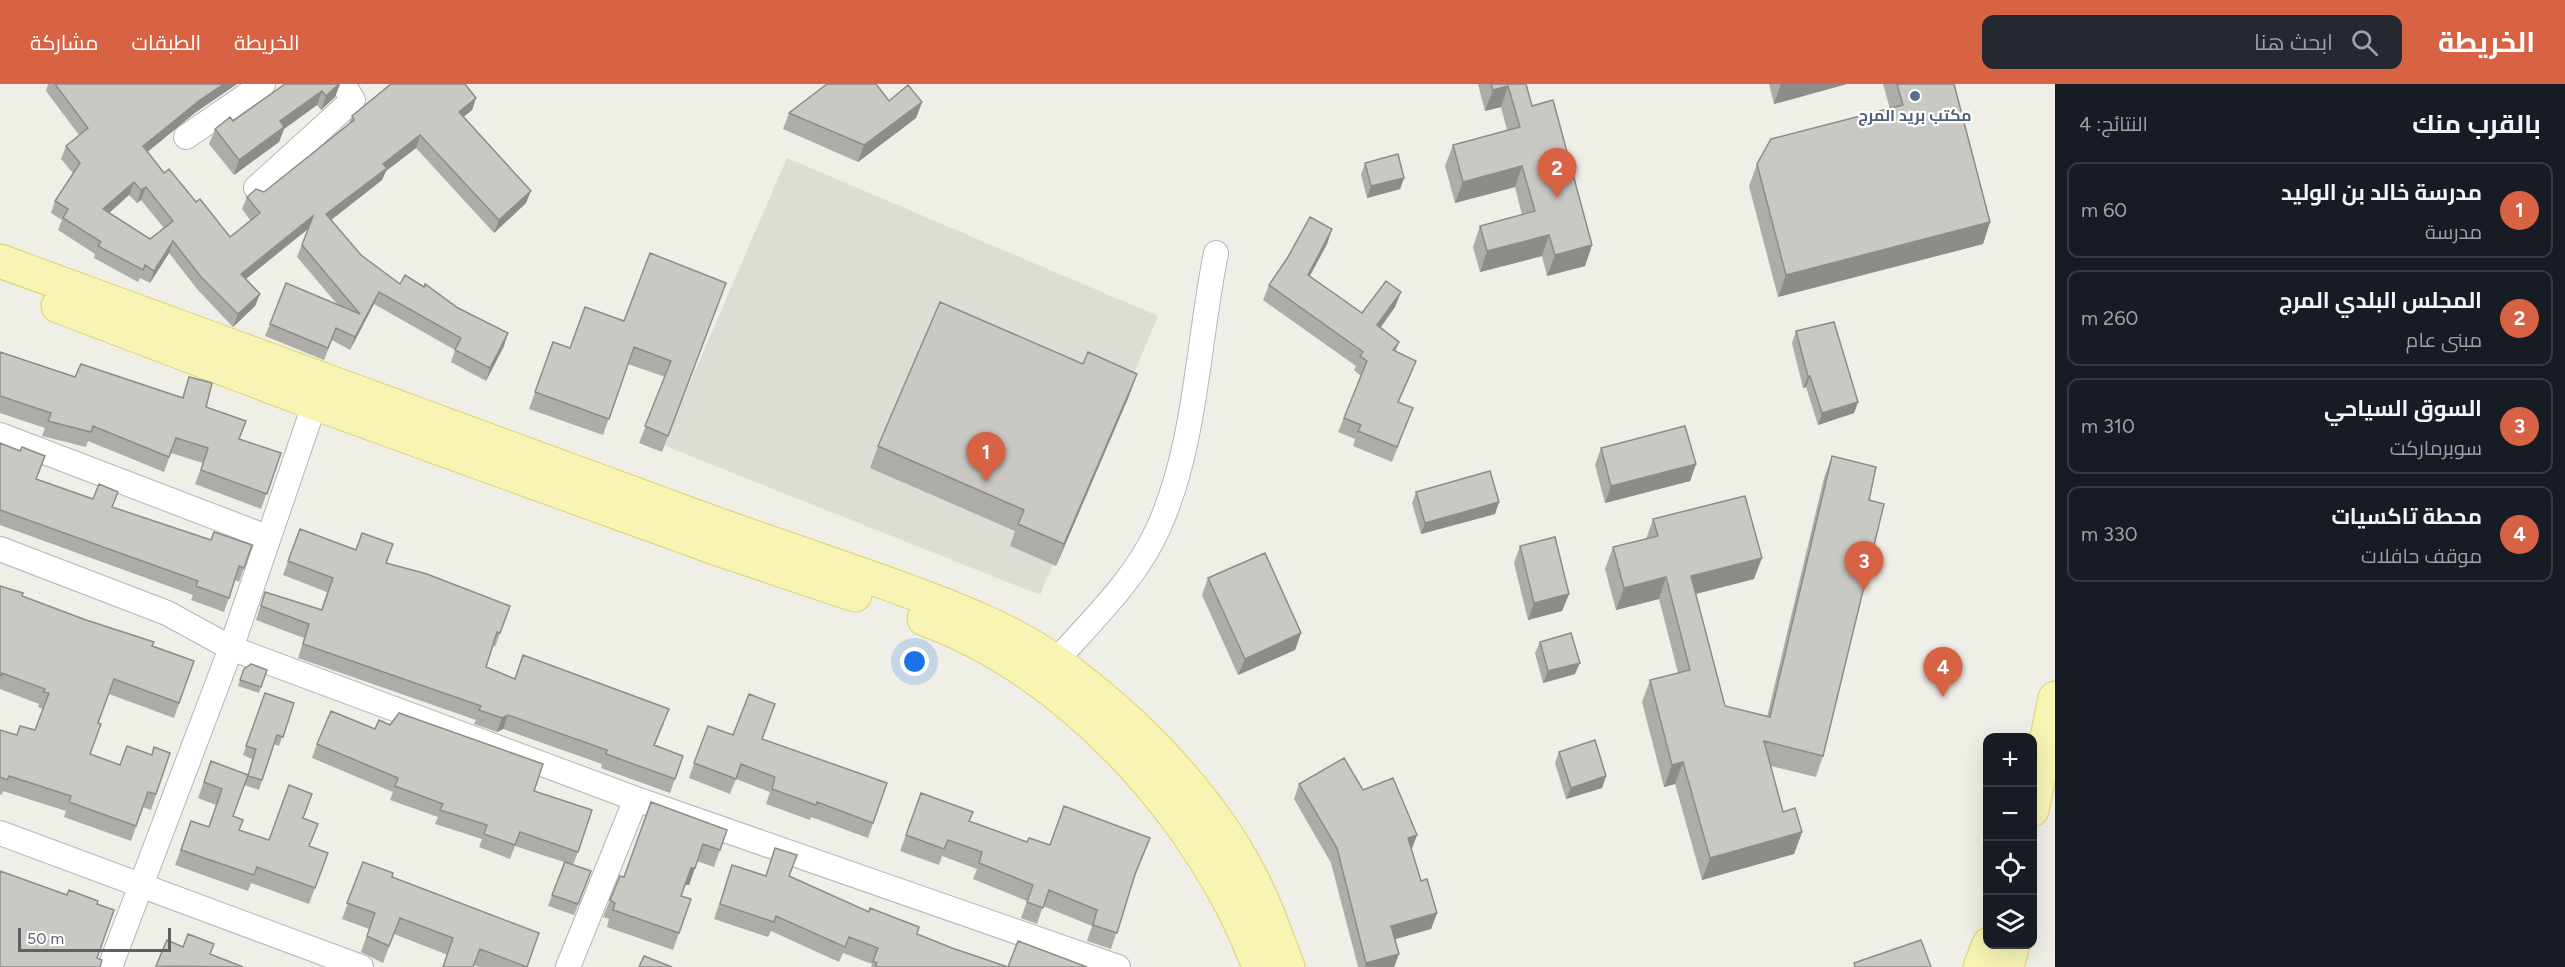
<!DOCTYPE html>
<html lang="ar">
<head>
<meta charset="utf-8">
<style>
  :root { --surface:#171b24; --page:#242831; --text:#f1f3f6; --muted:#9ea1a6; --line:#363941; --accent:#d76244 }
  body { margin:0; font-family:Figtree,Cairo,sans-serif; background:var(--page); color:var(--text); direction:rtl }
  .controls { position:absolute; right:18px; bottom:18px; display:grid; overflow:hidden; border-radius:12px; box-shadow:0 6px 24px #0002 }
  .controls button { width:54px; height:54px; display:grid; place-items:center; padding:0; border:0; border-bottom:2px solid var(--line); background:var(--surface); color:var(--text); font:30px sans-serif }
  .scale { position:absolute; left:18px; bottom:15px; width:153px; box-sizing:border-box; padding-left:6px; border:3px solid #5e6065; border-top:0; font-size:16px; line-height:21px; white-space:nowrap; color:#5e6065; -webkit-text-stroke:4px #fff; paint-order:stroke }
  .you { position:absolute; left:915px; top:578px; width:21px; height:21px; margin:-15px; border:4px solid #fff; border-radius:50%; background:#1a73e8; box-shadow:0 0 0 9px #1a73e833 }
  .badge { display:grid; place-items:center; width:39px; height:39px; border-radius:50%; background:var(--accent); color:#fff; font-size:20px; font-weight:700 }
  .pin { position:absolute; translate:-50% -50px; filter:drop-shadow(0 2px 3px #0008) }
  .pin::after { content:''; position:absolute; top:32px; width:21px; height:18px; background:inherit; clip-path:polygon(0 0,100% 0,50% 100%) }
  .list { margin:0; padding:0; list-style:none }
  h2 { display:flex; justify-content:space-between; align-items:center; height:78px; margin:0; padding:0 24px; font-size:26px }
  h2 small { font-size:20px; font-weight:400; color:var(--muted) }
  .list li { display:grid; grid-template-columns:39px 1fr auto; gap:18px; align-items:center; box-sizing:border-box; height:96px; margin:0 12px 12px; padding:0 12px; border:2px solid var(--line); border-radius:12px }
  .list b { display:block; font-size:22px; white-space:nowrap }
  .list p { margin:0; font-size:20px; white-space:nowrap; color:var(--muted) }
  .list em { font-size:20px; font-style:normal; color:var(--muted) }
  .icon { flex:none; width:33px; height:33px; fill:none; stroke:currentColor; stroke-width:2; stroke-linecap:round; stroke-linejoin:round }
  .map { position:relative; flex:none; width:2055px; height:883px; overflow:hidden; direction:ltr }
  header { display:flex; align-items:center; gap:36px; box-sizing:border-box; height:84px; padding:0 30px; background:var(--accent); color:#fff }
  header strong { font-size:28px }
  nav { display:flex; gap:33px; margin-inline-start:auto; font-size:21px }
  .search { width:420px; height:54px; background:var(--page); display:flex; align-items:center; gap:15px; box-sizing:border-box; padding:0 21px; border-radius:12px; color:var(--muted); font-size:22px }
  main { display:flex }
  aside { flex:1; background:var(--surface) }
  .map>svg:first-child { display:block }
  .education { fill:#deddd5 }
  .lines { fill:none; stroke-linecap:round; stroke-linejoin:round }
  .minor-casing { stroke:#b4b5ba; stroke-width:26 }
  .primary-casing { stroke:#e3d06b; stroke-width:35 }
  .minor { stroke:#fff; stroke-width:24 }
  .primary { stroke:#f7f4b4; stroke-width:33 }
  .wall { fill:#aeaca8; fill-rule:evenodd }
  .shaded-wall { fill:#8d8c88 }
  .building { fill:#cac8c3; stroke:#8d8c88; stroke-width:1.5; fill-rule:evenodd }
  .service-dot { fill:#5c6f8a; stroke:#fff; stroke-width:2 }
  .labels { text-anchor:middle; stroke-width:4.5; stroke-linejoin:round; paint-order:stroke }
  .service-label { font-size:16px; font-weight:bold; fill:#4e5e75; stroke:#fff }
</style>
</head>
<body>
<header>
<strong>الخريطة</strong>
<div class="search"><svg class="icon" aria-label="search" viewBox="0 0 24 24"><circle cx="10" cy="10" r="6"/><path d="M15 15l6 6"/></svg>ابحث هنا</div>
<nav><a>الخريطة</a><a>الطبقات</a><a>مشاركة</a></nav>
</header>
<main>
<aside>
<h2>بالقرب منك<small>النتائج: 4</small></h2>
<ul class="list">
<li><span class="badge">1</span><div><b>مدرسة خالد بن الوليد</b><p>مدرسة</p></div><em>60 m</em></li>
<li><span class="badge">2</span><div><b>المجلس البلدي المرج</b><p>مبنى عام</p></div><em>260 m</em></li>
<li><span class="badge">3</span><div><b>السوق السياحي</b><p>سوبرماركت</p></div><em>310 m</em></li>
<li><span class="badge">4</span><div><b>محطة تاكسيات</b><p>موقف حافلات</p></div><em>330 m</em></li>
</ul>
</aside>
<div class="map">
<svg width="2055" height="883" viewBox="0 0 2055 883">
  <rect width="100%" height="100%" fill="#efeee7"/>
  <path class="education" d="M787 74 1158 232 1040 511 663 361Z"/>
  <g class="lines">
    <defs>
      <path id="minor" d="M186 53 263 0
        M256 104 353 16 343 0
        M0 351 267 453
        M0 465 167 529 231 564 636 715 1118 883
        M1055 578C1092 536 1135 496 1158 445 1196 362 1198 257 1216 169
        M0 749 361 883
        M110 883 231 564 320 304
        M568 883 636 715"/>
      <path id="primary" d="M0 177C242 265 483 356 725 443 785 464 845 484 905 506 958 526 1010 545 1056 578 1135 635 1215 716 1257 805 1269 830 1278 857 1288 883
        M58 222 314 319 715 464 855 511
        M924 535C1072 588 1205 738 1259 883
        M2032 726 2055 614
        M1980 883 1989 860
        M2007 883 2013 860"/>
    </defs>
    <use href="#minor" class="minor-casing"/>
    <use href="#primary" class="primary-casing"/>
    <use href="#minor" class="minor"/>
    <use href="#primary" class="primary"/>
  </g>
  <path class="wall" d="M48 0H237L196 28 147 68 164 89 196 118 230 153 251 137 242 125 247 113 264 108 349 40 352 32 476 14 472 26 463 33 526 119 494 149 416 64 386 87 382 96 331 136 361 171 400 200 424 203 425 200 504 262 486 297 451 278 455 266 374 220 350 266 332 256 324 276 265 252 270 240 337 220 297 173 308 145 246 195 260 210 255 222 233 243 197 205 169 169 150 199 140 194 138 198 94 174 95 170 58 146 62 136 51 129 55 117 73 89 61 75 66 62 79 51 46 7ZM129 111 137 119 141 116 164 144 150 155 109 129Z
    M285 0H340L335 13 321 26 317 21 284 45 279 58 234 91 209 60 215 45 233 37Z
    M1478 0H1526L1532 22 1592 161 1585 182 1547 192 1542 172 1480 188 1473 163 1480 142 1522 131 1515 103 1455 119 1445 82 1453 61 1507 46 1501 23 1485 27Z
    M1769 0H1847L1774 20Z
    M1883 0H1954L1990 138 1983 160 1778 213 1749 102 1757 80 1890 25Z
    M889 17 922 18 916 34 858 78 783 45 789 29Z
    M1365 79 1404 94 1400 105 1367 114 1361 91Z
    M1332 145 1327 160 1310 192 1362 229 1401 208 1395 223 1381 243 1399 258 1396 267 1410 292 1398 319 1413 324 1392 378 1353 362 1355 355 1338 348 1361 292 1354 286 1356 282 1263 216 1269 201Z
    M726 199 662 368 639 359 665 293 628 280 603 351 529 325 553 258 570 264 624 237Z
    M1796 247 1858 318 1854 329 1818 341 1806 303 1803 304 1792 259Z
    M0 268 75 293 182 314 189 293 206 323 239 355 281 369 261 425 195 400 203 379 171 369 164 388 88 357 86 363 42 352 45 344 0 329Z
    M1083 280 1137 290 1129 312 1056 482 1010 462 1015 447 870 384 878 362Z
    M0 359 36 395 112 424 211 456 252 461 239 498 235 496 224 528 191 516 193 511 0 441Z
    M1601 364 1696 380 1690 397 1605 419 1595 381Z
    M1832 372 1869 416 1823 672 1816 693 1771 682 1783 728 1802 748 1794 770 1702 796 1675 700 1664 703 1642 618 1650 596 1678 589 1659 515 1616 526 1605 485 1613 463 1646 455 1653 435 1754 495 1696 510 1725 622 1767 633 1824 394Z
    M1416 408 1499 418 1495 430 1421 450 1412 419Z
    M300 445 386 479 510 522 495 563 493 562 486 583 515 595 664 639 655 661 683 672 670 709 601 684 602 680 503 645 497 648 474 640 476 636 298 574 304 554 256 536 265 508 321 526 327 508 283 491Z
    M1520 462 1569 510 1562 527 1528 536 1514 479Z
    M1208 494 1301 549 1295 566 1238 591 1202 511Z
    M0 502 22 512 194 577 174 634 109 610 98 639 90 670 120 681 152 671 170 669 151 726 143 723 131 757 64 733 66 727 3 707 2 711 0 710V646L16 651 35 646 43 625 38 623 39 620 0 605Z
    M1540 558 1575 590 1543 599 1535 569Z
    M244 585 267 586 259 609 238 602Z
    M265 609 294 619 279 662 274 660 259 706 244 701 233 732 239 746 269 756 303 734 309 762 328 769 309 820 251 799 248 807 175 781 191 737 208 743 216 721 198 714 211 677 248 691 252 675 243 671Z
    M375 645 534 707 578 768 573 781 587 799 574 831 548 822 564 778 515 762 510 775 479 763 482 755 435 740 438 733 390 716 393 708 312 674 317 660Z
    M733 651 762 655 887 699 868 754 811 733 810 736 766 720 770 708 736 695 730 710 689 694 694 679Z
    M1559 668 1606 692 1602 704 1566 715 1555 679Z
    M1299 700 1363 706 1417 751 1412 765 1421 797 1437 829 1431 845 1395 855 1399 870 1394 883H1358L1331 779 1294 715Z
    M921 709 969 737 1027 758 1050 761 1150 754 1133 798 1111 865 1087 857 1092 842 1043 822 1037 840 1021 834 1027 817 973 795 977 785 942 772 939 781 900 767Z
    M727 746 714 783 697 777 689 801H685L681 812 691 815 673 866 607 843 609 835 603 833 610 816 624 793Z
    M363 778 392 793 527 883H479L394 850 383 879 361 868 369 845 342 835Z
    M732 781 765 792H789L917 850 952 864 1008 883H1087H871L872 880 843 869 839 878 771 847 768 853 714 835Z"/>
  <path class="shaded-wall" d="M224 0H237L196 28 139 75 143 62 200 16Z
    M339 0H340L335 13 321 26 326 12Z
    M1781 0H1847L1774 20Z
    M1508 2 1501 23 1485 27 1493 6Z
    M322 7 317 21 284 45 279 58 234 91 239 76 280 37Z
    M476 14 472 26 454 41 459 28Z
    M922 18 916 34 858 78 864 61Z
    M420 51 416 64 386 87 382 96 322 143 326 130 383 80Z
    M1522 82 1515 103 1455 119 1463 98Z
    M1404 94 1400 105 1367 114 1371 102Z
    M134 98 129 111 99 138 103 125Z
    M146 103 141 116 137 119 141 106Z
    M531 107 526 119 494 149 499 136Z
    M313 132 309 144 237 202 241 190Z
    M1990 138 1983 160 1778 213 1786 191Z
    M1332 145 1327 160 1302 206 1308 191Z
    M1549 151 1542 172 1480 188 1487 167Z
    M173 157 169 169 150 199 154 187Z
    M1592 161 1585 182 1547 192 1555 171Z
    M379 208 374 220 350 266 355 253Z
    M1401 208 1395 223 1372 255 1377 241Z
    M260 210 255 222 233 243 238 230Z
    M508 249 504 262 486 297 490 284Z
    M1416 277 1410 292 1392 333 1398 318Z
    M1137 290 1129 312 1056 482 1064 460Z
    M1808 292H1810L1806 303 1803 304Z
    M1858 318 1854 329 1818 341 1822 329Z
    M1696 380 1690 397 1605 419 1611 402Z
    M1499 418 1495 430 1421 450 1425 439Z
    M1762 474 1754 495 1683 513 1691 492Z
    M1666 493 1659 515 1616 526 1624 504Z
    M1569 510 1562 527 1528 536 1534 519Z
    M1301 549 1295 566 1238 591 1245 575Z
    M1580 579 1575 590 1543 599 1548 587Z
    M508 631 503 645 497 648 502 634Z
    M1683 678 1675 700 1664 703 1672 681Z
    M1606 692 1602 704 1566 715 1571 704Z
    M1802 748 1794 770 1702 796 1710 774Z
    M1417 751 1411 766 1408 754Z
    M691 784H695L689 801H685Z
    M1437 829 1431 845 1385 858 1391 842Z
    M1399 870 1394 883H1365L1366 879Z"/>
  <path class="building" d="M55 0H224L200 16 143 62 164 89 169 85 196 118 200 115 230 153 260 129 247 113 256 105 264 108 354 36 352 32 391 0H465L476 14 459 28 531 107 499 136 420 51 383 80 387 84 326 130 361 171 400 200 405 191 424 203 425 200 458 224 508 249 490 284 455 266 461 254 379 208 355 253 336 244 328 264 270 240 286 199 360 230 302 161 313 132 241 190 260 210 238 230 201 193 173 157 154 187 145 181 143 186 98 162 101 158 63 134 68 125 55 117 80 79 66 62 88 44ZM134 98 141 106 146 103 173 137 150 155 103 125Z
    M285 0H339L326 12 322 7 280 37 284 43 239 76 215 45 230 33 233 37Z
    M827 0H876L889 17 908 1 922 18 864 61 789 29Z
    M1491 0H1526L1532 22 1553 16 1592 161 1555 171 1549 151 1487 167 1480 142 1535 127 1522 82 1463 98 1453 61 1520 43 1508 2 1493 6Z
    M1897 0H1954L1990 138 1786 191 1757 80 1771 55 1903 21Z
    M1398 70 1404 94 1371 102 1365 79Z
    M1310 133 1332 145 1308 191 1362 229 1386 197 1401 208 1377 241 1399 258 1393 266 1416 277 1398 318 1413 324 1397 363 1358 347 1361 341 1344 334 1367 277 1360 272 1363 268 1269 201 1288 173Z
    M650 169 726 199 668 352 645 342 671 277 634 263 609 335 535 308 553 258 570 264 585 223 624 237Z
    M940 218 1083 280 1088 268 1137 290 1064 460 1018 440 1024 426 878 362Z
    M1834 238 1858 318 1822 329 1810 292H1808L1796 247Z
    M0 268 75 293 81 280 183 314 189 293 212 299 206 323 246 337 239 355 281 369 267 410 201 386 208 364 176 354 169 373 93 342 91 348 48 337 51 329 0 312Z
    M1685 342 1696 380 1611 402 1601 364Z
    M0 359 20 367 22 363 45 372 36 395 93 415 99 400 118 408 112 423 211 456 214 448 252 461 244 484 239 482 229 514 196 502 198 497 0 426Z
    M1832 372 1876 383 1869 416 1884 420 1823 672 1764 657 1783 728 1795 724 1802 748 1710 774 1683 678 1672 681 1650 596 1690 586 1666 493 1624 504 1613 463 1658 452 1653 435 1745 412 1762 474 1691 492 1725 622 1770 633Z
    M1490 387 1499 418 1425 439 1416 408Z
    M300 445 356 466 362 449 393 460 386 479 427 490 510 522 500 549 497 548 486 583 515 595 523 571 669 625 654 661 683 672 675 695 606 670 607 666 508 631 502 634 479 626 481 622 303 560 309 540 261 522 265 508 322 526 333 494 288 477Z
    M1555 453 1569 510 1534 519 1520 462Z
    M1265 469 1301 549 1245 575 1208 494Z
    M0 502 23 509 22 512 86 536 154 558 152 562 194 577 179 619 114 595 98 639 101 640 90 670 120 681 127 662 152 671 154 663 170 669 156 710 148 708 136 742 69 718 71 712 9 692 7 696 0 693V646L17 651 20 642 35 646 49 609 43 608 45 605 2 589 1 592 0 591Z
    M1571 549 1580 579 1548 587 1540 558Z
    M251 580 267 586 261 603 240 596 244 585Z
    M265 609 294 619 283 653 277 651 262 696 248 692 256 665 246 662Z
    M749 610 775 620 762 655 887 699 873 739 817 718 816 721 772 705 775 693 741 680 736 695 694 679 708 642 733 651Z
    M331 627 375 645 379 636 390 641 399 629 543 680 534 707 592 726 578 768 520 748 515 761 484 750 487 741 440 726 443 720 395 702 398 694 317 660Z
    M1595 656 1606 692 1571 704 1559 668Z
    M1344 674 1363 706 1393 694 1417 751 1408 754 1421 797 1427 795 1437 829 1391 842 1399 870 1366 879 1337 764 1299 700Z
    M211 677 248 691 233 732 243 736 239 746 269 756 289 701 312 710 303 734 318 740 309 762 328 769 315 804 257 783 254 791 181 766 191 737 209 743 222 705 204 698Z
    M921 709 973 728 969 737 1027 758 1029 754 1050 761 1064 722 1150 754 1135 790 1117 849 1093 841 1097 826 1049 806 1043 824 1027 818 1033 801 979 779 982 768 948 756 944 765 906 751Z
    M651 718 727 746 720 766 703 760 695 784H691L681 812 691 815 679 849 613 826 615 819 610 816 620 792 624 793Z
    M775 764 797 771 789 792 869 828 870 824 919 843 917 850 952 864 1008 883 1018 857 1087 883H875L877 879 873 877 878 864 849 853 845 863 776 832 774 838 720 820 732 781 766 792Z
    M363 778 393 789 392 793 539 849 527 883 480 865 473 883H443L453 854 400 834 389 862 367 852 375 829 347 819Z
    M565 778 591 787 578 820 552 811Z
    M0 787 67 811 69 806 98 817 97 820 114 826 97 874 102 876 100 883H0Z
    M188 850 214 860 210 870 243 883 156 882 167 856 183 863Z
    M1921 856 1931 883H1855L1854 879Z
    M644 872 672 883H639Z"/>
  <circle class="service-dot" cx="1915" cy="12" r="6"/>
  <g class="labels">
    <g class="service-label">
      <text x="1915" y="37">مكتب بريد المرج</text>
    </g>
  </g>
</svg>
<div class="controls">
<button>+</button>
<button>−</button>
<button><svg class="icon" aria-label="locate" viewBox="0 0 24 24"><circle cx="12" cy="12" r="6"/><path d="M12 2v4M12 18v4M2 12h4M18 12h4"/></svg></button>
<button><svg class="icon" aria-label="layers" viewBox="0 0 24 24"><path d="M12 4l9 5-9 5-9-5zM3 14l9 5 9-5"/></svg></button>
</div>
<div class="scale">50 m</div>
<div class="you"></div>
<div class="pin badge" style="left:986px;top:398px">1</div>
<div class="pin badge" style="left:1557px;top:114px">2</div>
<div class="pin badge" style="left:1864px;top:507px">3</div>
<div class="pin badge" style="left:1943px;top:613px">4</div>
</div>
</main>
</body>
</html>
